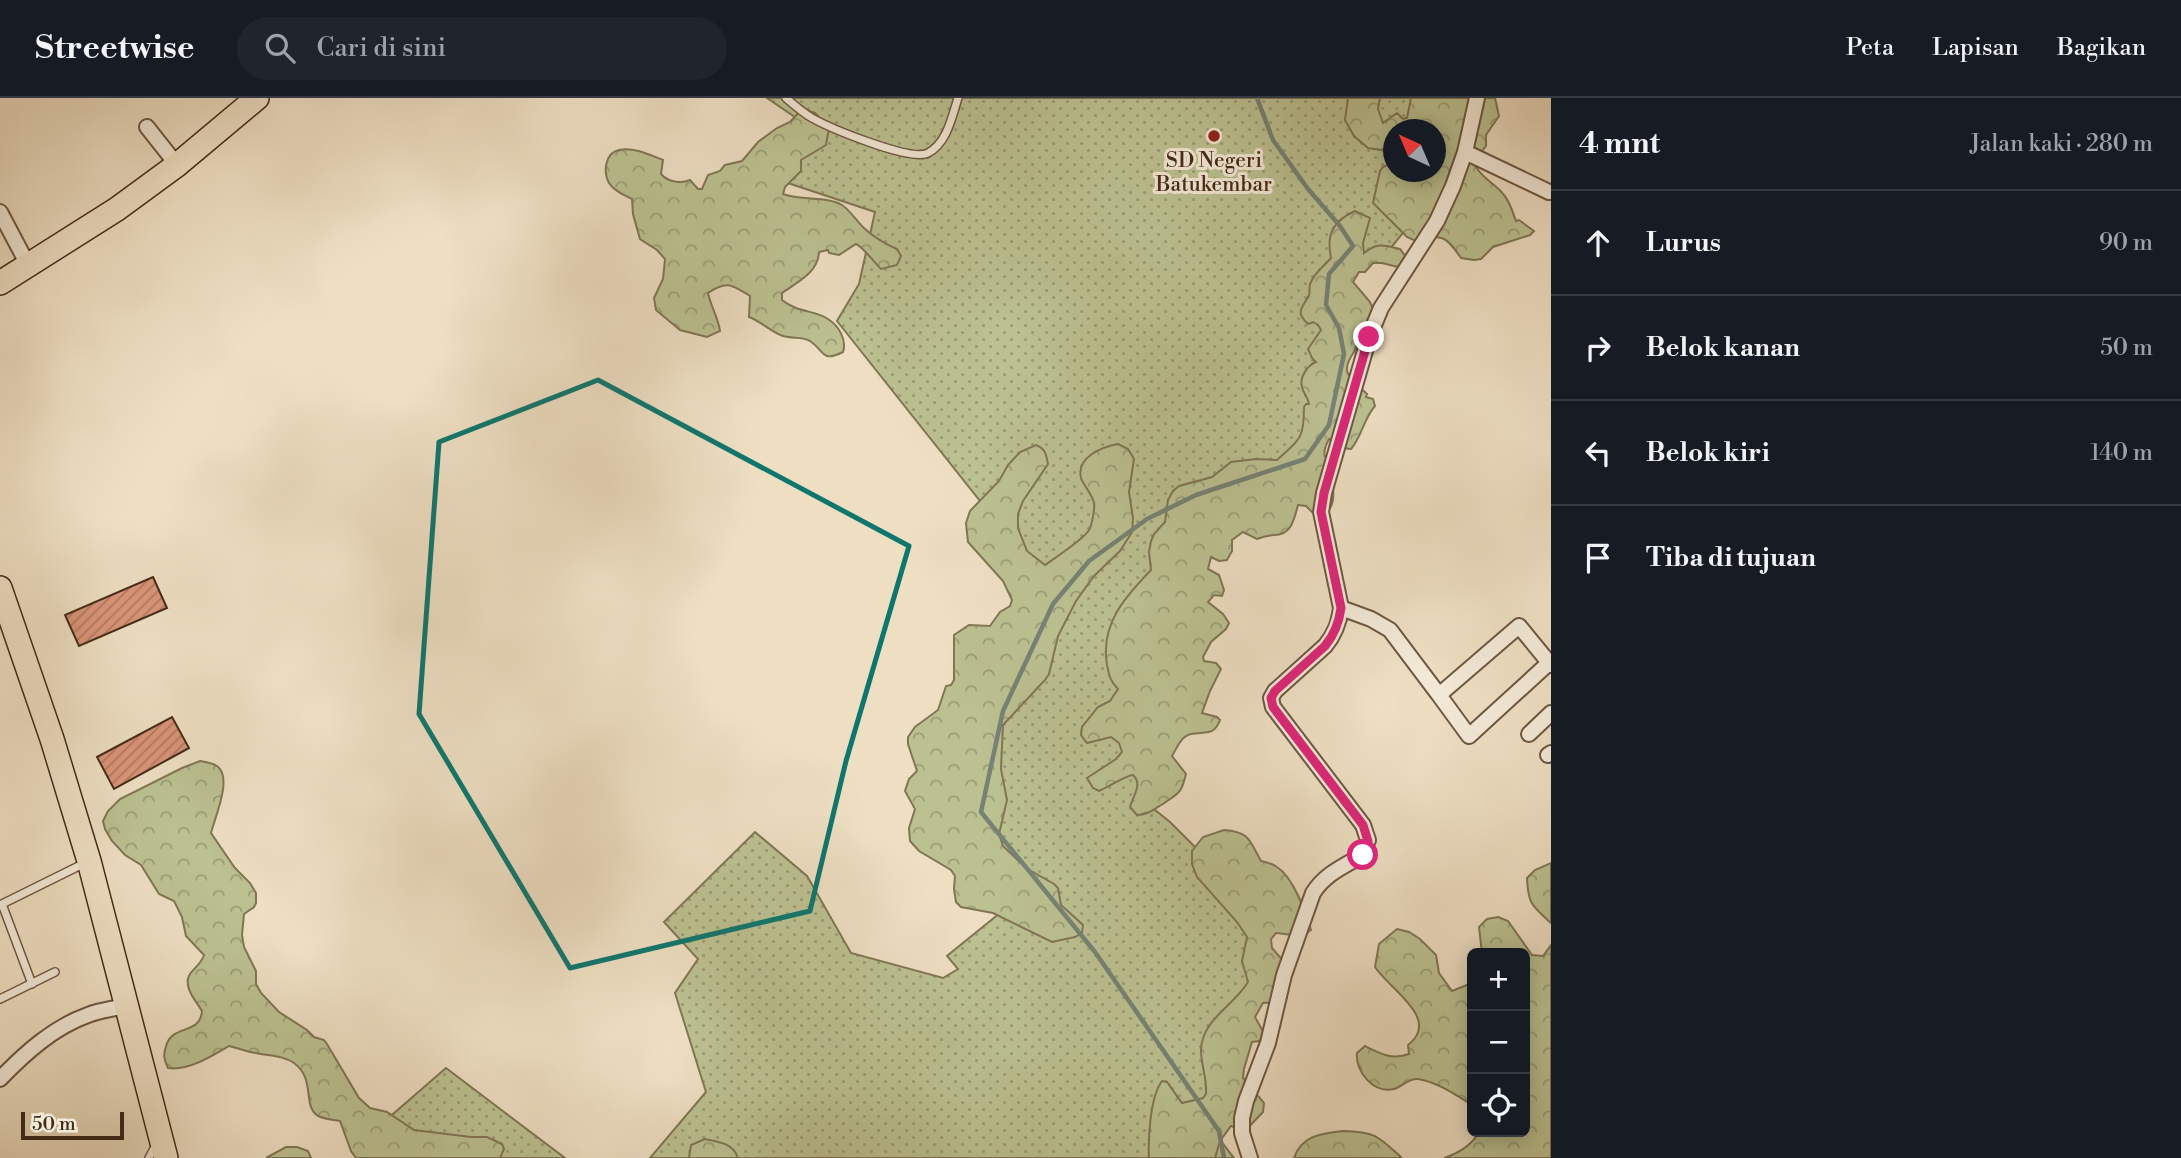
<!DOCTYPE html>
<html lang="id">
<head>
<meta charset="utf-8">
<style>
  :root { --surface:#171b24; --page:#20242c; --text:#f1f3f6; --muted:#9ea1a6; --line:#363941 }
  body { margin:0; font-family:"Libre Bodoni",serif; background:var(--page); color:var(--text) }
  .controls { position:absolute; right:21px; bottom:21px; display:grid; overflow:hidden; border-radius:10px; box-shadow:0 4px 18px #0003 }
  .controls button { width:63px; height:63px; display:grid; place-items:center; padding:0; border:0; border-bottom:2px solid var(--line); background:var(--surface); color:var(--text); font:35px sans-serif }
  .compass { position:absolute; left:1383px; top:21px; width:63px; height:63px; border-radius:50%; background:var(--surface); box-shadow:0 4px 18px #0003; rotate:316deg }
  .scale { position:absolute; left:21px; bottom:18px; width:103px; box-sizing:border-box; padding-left:7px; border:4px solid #442b18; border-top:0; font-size:19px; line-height:24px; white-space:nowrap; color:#442b18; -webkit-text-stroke:5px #f4ead8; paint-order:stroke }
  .stop { position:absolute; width:21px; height:21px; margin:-16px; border:5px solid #db2777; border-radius:50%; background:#fff }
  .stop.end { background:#db2777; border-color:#fff; box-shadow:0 2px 7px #0008 }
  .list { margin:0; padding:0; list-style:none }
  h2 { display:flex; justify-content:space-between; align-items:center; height:91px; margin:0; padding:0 28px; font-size:30px }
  h2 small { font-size:23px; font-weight:400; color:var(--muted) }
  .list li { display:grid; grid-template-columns:46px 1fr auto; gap:21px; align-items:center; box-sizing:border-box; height:105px; padding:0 28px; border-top:2px solid var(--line) }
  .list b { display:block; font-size:26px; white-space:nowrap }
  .list em { font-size:23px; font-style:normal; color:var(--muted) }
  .icon { flex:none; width:38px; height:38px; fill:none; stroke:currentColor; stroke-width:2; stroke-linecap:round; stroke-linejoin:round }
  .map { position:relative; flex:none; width:1551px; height:1060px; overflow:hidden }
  header { display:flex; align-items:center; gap:42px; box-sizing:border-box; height:98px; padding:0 35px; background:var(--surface); border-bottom:2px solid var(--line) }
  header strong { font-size:33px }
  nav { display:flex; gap:38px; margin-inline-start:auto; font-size:24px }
  .search { width:490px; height:63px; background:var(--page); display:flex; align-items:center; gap:18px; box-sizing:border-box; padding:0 24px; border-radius:38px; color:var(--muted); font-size:26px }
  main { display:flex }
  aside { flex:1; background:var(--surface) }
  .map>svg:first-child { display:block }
  .grass { fill:url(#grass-dots); stroke:#807655; stroke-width:2 }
  .forest { fill:url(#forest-crowns); stroke:#807655; stroke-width:2 }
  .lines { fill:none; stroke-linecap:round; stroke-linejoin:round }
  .stream { stroke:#778276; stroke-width:4.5 }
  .building { fill:url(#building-hatch); stroke:#442b18; stroke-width:2 }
  .service-casing { stroke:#6e5843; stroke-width:10 }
  .minor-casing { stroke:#6e5843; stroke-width:18 }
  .trunk-casing { stroke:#442b18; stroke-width:26 }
  .service { stroke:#f4ead8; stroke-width:7 }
  .minor { stroke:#f4ead8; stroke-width:14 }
  .trunk { stroke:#eedfc3; stroke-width:23 }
  .route { stroke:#db2777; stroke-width:9 }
  .marked { fill:none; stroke:#0f766e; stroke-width:5; stroke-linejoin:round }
  .poi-dot { fill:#8f2418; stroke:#f4ead8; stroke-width:2.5 }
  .labels { text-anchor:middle; stroke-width:6; stroke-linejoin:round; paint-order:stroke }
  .poi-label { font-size:21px; fill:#442b18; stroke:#f4ead8 }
</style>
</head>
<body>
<header>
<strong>Streetwise</strong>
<div class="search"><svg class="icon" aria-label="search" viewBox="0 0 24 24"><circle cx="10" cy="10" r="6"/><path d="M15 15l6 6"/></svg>Cari di sini</div>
<nav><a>Peta</a><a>Lapisan</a><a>Bagikan</a></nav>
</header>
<main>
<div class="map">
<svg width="1551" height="1060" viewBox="0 0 1551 1060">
  <defs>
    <pattern id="grass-dots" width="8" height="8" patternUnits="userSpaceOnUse" patternTransform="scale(1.75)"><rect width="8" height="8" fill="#bcc192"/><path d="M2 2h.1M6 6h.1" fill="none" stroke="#9a9d76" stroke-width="1.8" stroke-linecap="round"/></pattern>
    <pattern id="forest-crowns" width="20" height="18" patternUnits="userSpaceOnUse" patternTransform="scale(1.75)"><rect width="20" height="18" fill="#bcc192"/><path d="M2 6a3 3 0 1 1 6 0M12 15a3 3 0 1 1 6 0" fill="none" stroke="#9a9d76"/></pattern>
    <pattern id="building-hatch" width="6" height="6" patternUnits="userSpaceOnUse" patternTransform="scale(1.75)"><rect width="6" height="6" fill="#da9478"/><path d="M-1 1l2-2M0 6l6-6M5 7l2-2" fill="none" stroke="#b27961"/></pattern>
  </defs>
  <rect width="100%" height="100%" fill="#eedfc3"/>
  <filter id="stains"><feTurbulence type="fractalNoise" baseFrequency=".00286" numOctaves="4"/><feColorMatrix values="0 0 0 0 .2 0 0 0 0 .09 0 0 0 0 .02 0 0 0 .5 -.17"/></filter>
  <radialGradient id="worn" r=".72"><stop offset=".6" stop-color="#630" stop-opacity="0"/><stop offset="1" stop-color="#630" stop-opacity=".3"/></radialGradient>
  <path class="grass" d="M767 0H1422L1415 31 1394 32V74L1444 84 1390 151 1363 162 1358 136 1327 244 1296 359 1217 380 1149 707 1170 724 1200 754 1251 830 1253 886 1207 1005 1197 1012 1234 1060H650L706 994 675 895 698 861 664 824 755 734 807 778 851 855 943 880 958 871 947 858 1011 806 967 711 1046 486 837 223 859 186 875 114 776 81 824 39Z
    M446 970 565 1060H411L385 1023Z"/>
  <path class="forest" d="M1348 0H1380L1378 11 1383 25 1397 15 1403 21 1407 20 1411 0H1495L1499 18 1486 37V48L1479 57 1476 69C1485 83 1495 85 1504 97 1510 104 1513 115 1516 123L1519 122 1534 133 1530 137 1493 149 1481 161 1474 162 1461 160C1448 141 1442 133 1418 144L1407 139 1373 105 1380 73 1383 69 1393 64 1394 74H1436V32H1394L1393 47 1381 52 1368 50 1354 38 1345 22Z
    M802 11 815 15 829 30 826 47 801 62V73L785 89 783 96C802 103 827 98 842 107 850 112 857 124 865 131 874 139 885 146 897 151L901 158 897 167 881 171C874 164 863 149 856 146L839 157 829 155 828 152 819 154C818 175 797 184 782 195V202C798 215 815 212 828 221 839 228 847 242 843 254 821 265 825 253 810 243 803 238 792 241 783 238 771 234 762 224 749 219L750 198C732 187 727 182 708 195 711 209 718 219 720 233L707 239 680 232 656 212 654 200 663 181 665 161 657 152 640 141 633 116 632 101C624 97 614 93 609 85 603 74 605 55 619 52 635 49 650 57 663 62L661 76C668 84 681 86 690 82L698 91H702L708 77 720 73 725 67 742 63 758 44 777 30 790 24Z
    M1355 113 1370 120 1363 145 1364 155C1378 144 1383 147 1400 151L1406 159 1402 170 1382 165H1373L1365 174H1359L1353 184 1370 204 1373 211 1366 228 1361 231C1359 238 1357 248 1354 254 1339 275 1350 280 1367 296L1366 299 1373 301 1375 308C1364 320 1362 338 1351 351 1342 351 1337 344 1329 341 1320 358 1325 360 1336 374L1332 378C1334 394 1337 413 1318 420L1306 408 1298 407C1294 421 1292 437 1274 437 1266 438 1264 438 1257 441L1243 434 1232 442V453L1227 462 1219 463 1211 459 1208 471 1219 477 1224 492 1222 498 1214 497 1208 504 1223 516 1229 525 1226 531 1211 544 1203 559 1204 563 1216 565 1221 571 1210 593 1202 615 1217 619 1220 622C1214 639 1204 633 1191 636 1181 638 1177 650 1172 658L1186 676C1181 697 1178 695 1163 706 1154 711 1148 717 1137 717L1130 709C1133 698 1143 686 1133 677 1124 678 1109 689 1099 693L1093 690 1087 680 1116 661 1122 654 1119 645 1111 639 1087 645 1081 637 1082 629 1098 609 1110 603 1118 591C1110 583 1109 577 1107 567 1100 526 1125 499 1151 472L1149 454 1151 443 1154 436 1165 424 1168 402 1173 393 1179 388 1212 379 1231 364 1256 361 1277 362C1300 341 1304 341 1304 309L1306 306H1309C1308 299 1303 295 1302 289 1299 279 1308 267 1316 264L1312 260 1308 251 1321 232 1318 227 1313 224 1308 226C1294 213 1303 210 1309 197 1310 194 1309 189 1310 186 1314 175 1324 168 1331 160 1326 136 1333 123 1355 113Z
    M1118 346 1128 351 1134 361 1129 394 1133 420 1132 434 1120 453 1094 478 1076 503 1058 538 1049 576 1045 582 1003 627 1001 671 1007 702 999 736 1003 748 1026 770 1054 786 1058 790 1061 807 1083 827 1082 835 1075 839 1052 844 993 815 961 809 956 804 954 791 955 778 951 772 919 753 910 743 909 730 915 711 905 693 909 681 917 673 908 646V639L915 629 938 612 946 588 951 587 954 582V537L969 527 990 528 1000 514 1010 508 1012 502 1003 483 968 444 966 425 970 413 999 383 1008 367 1020 354 1036 347C1046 351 1046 357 1048 366L1023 403 1018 416V430L1027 453 1045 467C1056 459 1083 442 1089 432 1092 427 1095 410 1094 405 1092 396 1084 388 1081 380 1076 359 1102 349 1118 346Z
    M200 663C205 664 213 665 217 668 233 679 215 719 211 735L235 770 250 785 256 795V805L254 809 244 816 242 837 244 849 256 873V886L261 895 279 914 307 932 314 939 324 942 327 946 359 1000 370 1010 387 1014 414 1032 471 1039H487L502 1046 504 1051 500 1060H356L351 1053 340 1023C333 1022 325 1021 318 1018 302 1008 316 981 294 965 282 957 269 958 256 955 247 954 238 950 229 948 212 958 189 973 168 970 164 962 163 957 166 948 173 925 200 938 202 913 196 903 182 888 190 876 195 869 201 866 204 857L186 838 182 819 174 803 159 796 141 767 125 757 112 743 105 731 103 723 108 713 120 701 182 670Z
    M1224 732C1250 734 1249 742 1261 763 1266 764 1273 766 1277 769 1294 780 1305 813 1311 832 1300 840 1289 836 1276 835L1271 841 1272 850 1285 865 1280 882 1287 900 1280 904 1263 905 1255 919 1265 937 1259 943 1252 944 1244 971 1243 980 1264 1005 1263 1014 1245 1033 1231 1028 1220 1043 1215 1060H1149C1148 1041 1150 999 1162 983L1167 984 1182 1005 1203 1000 1206 996C1207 980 1201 967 1201 952 1202 921 1234 908 1248 884L1242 863 1247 839 1237 824 1197 779 1192 766V753L1203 739Z
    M1551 765V825C1532 808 1528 806 1527 780L1535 772Z
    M1498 819 1508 823 1532 857 1543 858 1551 847V1060H1444C1459 1055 1472 1047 1479 1034H1525V855H1482L1479 829 1487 821Z
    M1397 831 1409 834 1420 841 1436 857 1439 875 1452 893 1472 885V1007C1456 997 1437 984 1418 981 1408 980 1402 989 1394 991 1373 996 1355 973 1357 955L1365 948C1381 956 1392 962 1409 956L1408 947C1442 921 1389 891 1375 869L1379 846Z
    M1343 1033C1376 1034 1378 1038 1402 1060H1294C1302 1037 1321 1036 1343 1033Z
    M705 1041C719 1044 733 1045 738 1060H689L691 1047Z
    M286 1049H297L308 1053 311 1060H266Z"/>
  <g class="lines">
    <path class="stream" d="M1224 1060 1219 1033 1095 854 981 714 1003 613 1053 506 1089 463 1147 421 1196 397 1305 361 1329 327 1344 256 1339 230 1326 207 1329 176 1353 148 1340 128 1308 91 1273 42 1257 0"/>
  </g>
  <path class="building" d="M153 479 167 510 79 548 65 517Z
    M172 619 189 650 114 691 97 659Z"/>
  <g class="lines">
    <defs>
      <path id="service" d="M786 0C794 7 802 14 812 20 830 30 911 64 928 55 947 45 952 19 958 0
        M2 806 32 886
        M0 807 85 765
        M0 901 55 874
        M149 1060 157 1045"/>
      <path id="minor" d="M147 29 177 67
        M1465 54 1549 94
        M0 114 28 167
        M1341 510 1371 521 1390 532 1439 597 1519 528 1551 567
        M1439 597 1469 638 1551 563
        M1529 636 1551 615
        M1548 657 1551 655
        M0 981C25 955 54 929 88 917 100 912 113 911 125 908
        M1250 1060 1242 1035V1020L1246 1003 1268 945 1284 877 1313 795C1325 776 1344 768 1363 757L1368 742 1363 727 1273 609 1271 600 1275 593 1325 548C1335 536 1339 525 1341 510L1321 414 1324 395 1369 239 1381 210 1437 123 1453 88 1465 54 1477 0"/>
      <path id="trunk" d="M0 185 117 111 177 67 257 0
        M0 490 52 641 89 763 166 1060"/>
    </defs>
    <use href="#service" class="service-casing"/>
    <use href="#minor" class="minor-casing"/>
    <use href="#trunk" class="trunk-casing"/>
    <use href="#service" class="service"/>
    <use href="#minor" class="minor"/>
    <use href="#trunk" class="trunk"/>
  </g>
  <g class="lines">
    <path class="route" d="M1363 757 1368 743 1363 727 1273 609 1271 600 1275 593 1325 548C1335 536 1339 525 1341 510L1321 414 1324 395 1369 239"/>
  </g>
  <path class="marked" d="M598 282 909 448 846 663 810 813 570 870 419 616 439 344Z"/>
  <circle class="poi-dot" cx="1214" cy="38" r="7"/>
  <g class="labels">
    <g class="poi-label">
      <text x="1214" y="69">SD Negeri<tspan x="1214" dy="24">Batukembar</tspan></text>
    </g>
  </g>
  <rect width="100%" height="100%" filter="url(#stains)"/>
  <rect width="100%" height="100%" fill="url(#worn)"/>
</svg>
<div class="controls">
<button>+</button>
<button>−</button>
<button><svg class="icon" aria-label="locate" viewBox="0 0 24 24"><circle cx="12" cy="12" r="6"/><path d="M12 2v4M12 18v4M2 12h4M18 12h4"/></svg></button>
</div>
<svg class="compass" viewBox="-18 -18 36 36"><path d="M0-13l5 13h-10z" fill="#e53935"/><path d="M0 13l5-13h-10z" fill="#9ea1a6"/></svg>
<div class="scale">50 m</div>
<div class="stop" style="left:1363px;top:757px"></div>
<div class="stop end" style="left:1369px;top:239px"></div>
</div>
<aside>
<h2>4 mnt<small>Jalan kaki · 280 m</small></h2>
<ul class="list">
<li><svg class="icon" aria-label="ahead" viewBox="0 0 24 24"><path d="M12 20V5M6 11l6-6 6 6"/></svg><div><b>Lurus</b></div><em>90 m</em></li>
<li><svg class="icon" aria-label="right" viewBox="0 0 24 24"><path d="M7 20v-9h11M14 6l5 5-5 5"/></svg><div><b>Belok kanan</b></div><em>50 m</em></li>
<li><svg class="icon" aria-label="left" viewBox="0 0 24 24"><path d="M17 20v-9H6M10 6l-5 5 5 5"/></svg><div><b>Belok kiri</b></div><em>140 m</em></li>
<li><svg class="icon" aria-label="arrive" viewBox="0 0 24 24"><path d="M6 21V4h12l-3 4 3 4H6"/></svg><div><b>Tiba di tujuan</b></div></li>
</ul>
</aside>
</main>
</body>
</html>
